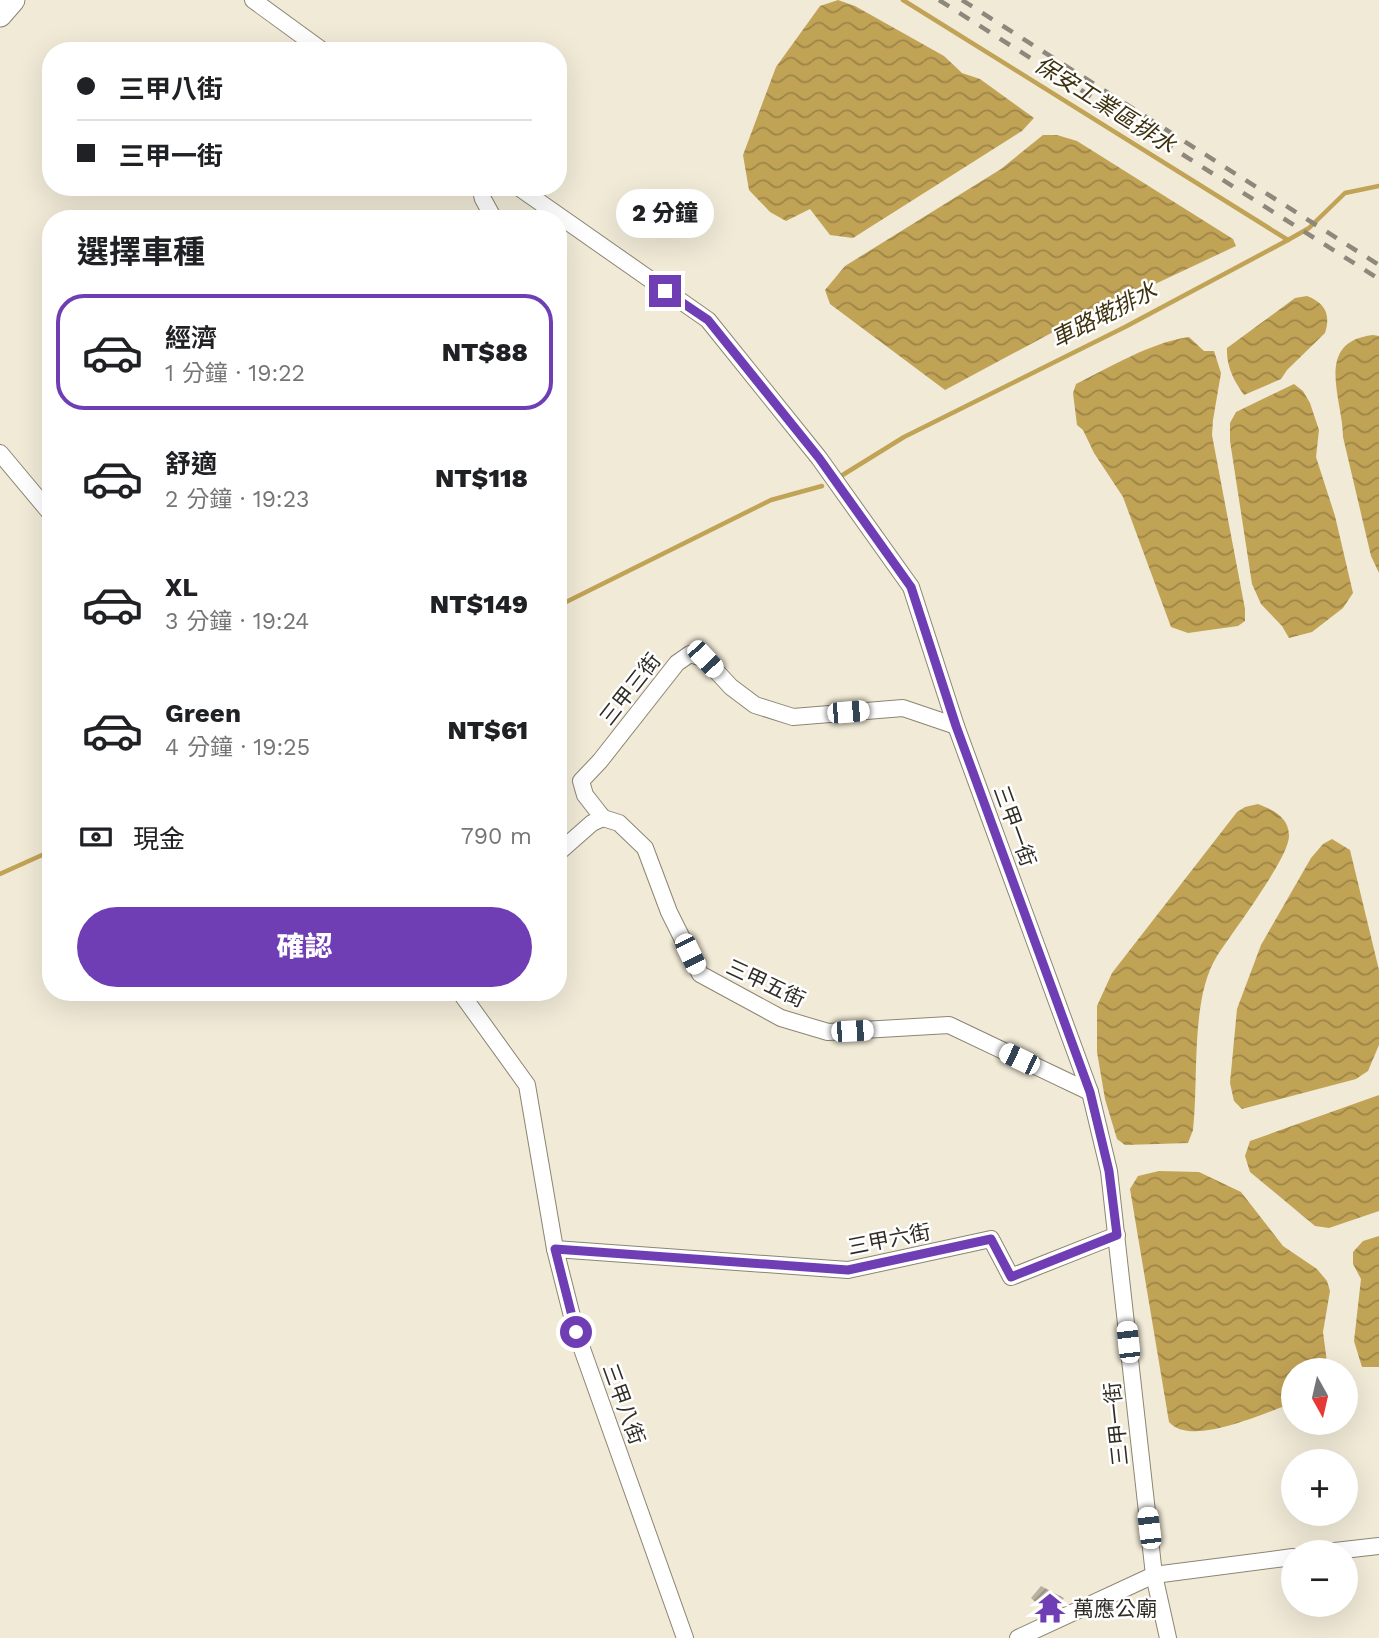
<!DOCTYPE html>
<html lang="zh-TW">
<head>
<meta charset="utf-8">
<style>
	body { margin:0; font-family:"Work Sans","Noto Sans TC",sans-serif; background:#f6f6f6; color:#202124; height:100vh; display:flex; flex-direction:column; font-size:26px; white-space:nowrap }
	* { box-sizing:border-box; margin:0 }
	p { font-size:23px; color:#757577 }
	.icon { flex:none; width:38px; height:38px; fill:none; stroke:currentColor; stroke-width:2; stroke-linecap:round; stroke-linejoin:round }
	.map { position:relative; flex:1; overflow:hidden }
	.details { position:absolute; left:42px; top:210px; width:525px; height:791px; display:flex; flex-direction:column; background:#fff; border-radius:28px; box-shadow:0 7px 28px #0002 }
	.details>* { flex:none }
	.guide { position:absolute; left:42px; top:42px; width:525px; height:154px; border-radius:28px; box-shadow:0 7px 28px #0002; display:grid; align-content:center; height:154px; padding:0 35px; background:#fff }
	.needle { width:46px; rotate:172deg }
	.tools { position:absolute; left:1281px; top:1358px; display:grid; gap:14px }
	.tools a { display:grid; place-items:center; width:77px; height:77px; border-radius:50%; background:#fff; box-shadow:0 7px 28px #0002; font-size:35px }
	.end { position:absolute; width:32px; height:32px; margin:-16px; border:9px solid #6f3eb5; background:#fff; box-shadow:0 0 0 4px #fff }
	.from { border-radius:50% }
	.bubble { position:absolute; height:49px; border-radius:24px; background:#fff; box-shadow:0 7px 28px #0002; font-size:23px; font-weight:800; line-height:49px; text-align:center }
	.car { position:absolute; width:21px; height:42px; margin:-21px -10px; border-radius:9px; box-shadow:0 0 5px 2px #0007; background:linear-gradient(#fff 24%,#345 0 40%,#fff 0 76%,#345 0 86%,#fff 0) }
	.guide b { display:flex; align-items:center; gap:24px; height:66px; font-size:26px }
	.guide b+b { border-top:2px solid #e0e0e0 }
	.guide i { width:18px; height:18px; background:#202124 }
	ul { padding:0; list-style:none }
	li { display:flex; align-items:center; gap:21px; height:116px; margin:0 14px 10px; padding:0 21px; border:4px solid transparent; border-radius:28px }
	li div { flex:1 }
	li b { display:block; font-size:26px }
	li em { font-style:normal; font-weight:800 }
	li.selected { border-color:#6f3eb5 }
	li>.icon { width:63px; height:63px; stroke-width:1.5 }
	h2 { padding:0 35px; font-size:32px; line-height:84px }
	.pay { display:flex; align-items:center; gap:18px; height:77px; padding:0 35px; font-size:26px }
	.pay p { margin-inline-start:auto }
	.cta { display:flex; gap:14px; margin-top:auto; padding:14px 35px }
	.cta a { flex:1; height:80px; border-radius:42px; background:#6f3eb5; color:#fff; font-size:28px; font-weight:800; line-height:80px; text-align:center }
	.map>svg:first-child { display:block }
</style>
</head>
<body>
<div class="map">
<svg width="1379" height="1638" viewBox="0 0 1379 1638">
	<defs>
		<pattern id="water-waves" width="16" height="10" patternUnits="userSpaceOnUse" patternTransform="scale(1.75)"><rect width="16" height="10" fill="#c1a356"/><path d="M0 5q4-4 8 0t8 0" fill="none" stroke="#9d8547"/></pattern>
		<pattern id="building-hatch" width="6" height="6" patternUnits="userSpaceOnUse" patternTransform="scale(1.75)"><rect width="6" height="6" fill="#b8b19f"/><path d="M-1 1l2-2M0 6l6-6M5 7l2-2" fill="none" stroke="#969081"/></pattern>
	</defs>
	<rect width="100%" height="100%" fill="#f1ead7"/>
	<g fill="url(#water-waves)">
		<path d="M838 0 855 6 944 56 962 73 980 79 1034 118 1022 131 853 238 830 235 810 209 786 221 770 212 749 190 743 155 776 67 820 6Z"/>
		<path d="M1043 135H1057L1077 141 1233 239 1236 246 1055 331 945 390 830 304 825 290 845 266 1001 169Z"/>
		<path d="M1307 296C1325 303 1331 314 1325 333L1287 370 1281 379 1244 395C1234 381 1226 366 1227 348L1295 298Z"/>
		<path d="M1373 335 1379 336V573L1371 556 1343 437C1343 399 1313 342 1373 335Z"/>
		<path d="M1189 337 1204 351H1214L1221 373 1213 420 1212 435 1245 609V621L1238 626 1188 633 1171 627 1123 497 1094 453 1083 430 1077 425 1073 393 1076 384C1111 367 1149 343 1189 337Z"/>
		<path d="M1294 384 1303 391 1310 403 1319 430 1316 457 1335 516 1353 593 1343 608 1312 632 1289 638 1282 626 1261 604 1252 584 1230 441V423L1236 412Z"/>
		<path d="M1258 804C1273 810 1289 817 1289 836 1289 858 1232 933 1217 956 1190 999 1199 1079 1193 1130L1188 1143 1125 1145 1117 1139 1105 1099 1097 1052V1006L1112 973 1237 812 1245 807Z"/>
		<path d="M1332 839 1350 850 1379 970V1045L1368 1071 1356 1079 1242 1109 1234 1101 1230 1083 1237 1009 1261 945 1311 858 1323 844Z"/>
		<path d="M1379 1095V1211L1329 1228 1315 1226 1250 1172 1245 1156 1250 1141Z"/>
		<path d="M1159 1171 1199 1172 1241 1192 1283 1246 1317 1269 1327 1281 1330 1291 1323 1332 1328 1370H1293V1403C1266 1412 1191 1448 1169 1422L1130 1189 1138 1176Z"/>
		<path d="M1379 1236V1367H1362L1354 1341 1361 1279 1353 1264V1252L1363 1241Z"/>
	</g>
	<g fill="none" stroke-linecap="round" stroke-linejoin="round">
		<g stroke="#c1a356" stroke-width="4.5">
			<path d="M903 0 1288 240"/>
			<path d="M841 476 904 437 1125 327 1288 240 1309 228 1345 193 1379 186"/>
			<path d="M558 606 771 500 822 486"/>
			<path d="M0 874 51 851"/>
		</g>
	</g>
	<path fill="url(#building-hatch)" d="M1041 1586 1064 1598 1058 1608 1047 1613 1031 1598Z"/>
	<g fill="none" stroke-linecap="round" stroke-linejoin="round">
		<g stroke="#8c8573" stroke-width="18">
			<g id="street">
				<path d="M253 0 323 51"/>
				<path d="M480 187 483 199 494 219"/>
				<path d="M518 187 708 320 819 458 911 587 956 726 1090 1092 1109 1171 1154 1575 1168 1638"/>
				<path d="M0 453 51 514"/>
				<path d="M603 818 585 795 581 781 600 761 677 663 690 654 705 659 731 687 755 705 793 717 903 708 956 726"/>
				<path d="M558 853 592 823 603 818 619 823 645 848 669 912 700 974 781 1018 828 1032 949 1025 1090 1092"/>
				<path d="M460 992 527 1085 555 1249 576 1332 685 1638"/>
				<path d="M555 1249 848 1270 991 1239 1011 1277 1117 1235"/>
				<path d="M1326 1552 1379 1546"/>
				<path d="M1018 1638 1154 1575 1293 1557"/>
			</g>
		</g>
		<g stroke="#8c8573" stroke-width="25">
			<path id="secondary" d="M0 15 13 0"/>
		</g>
		<use href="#street" stroke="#fff" stroke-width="16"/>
		<use href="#secondary" stroke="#fff" stroke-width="23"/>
		<g stroke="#8d887b" stroke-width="4.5" stroke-dasharray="12 12" stroke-linecap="butt">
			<path d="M939 0 1379 279"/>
			<path d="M962 0 1379 265"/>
		</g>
	</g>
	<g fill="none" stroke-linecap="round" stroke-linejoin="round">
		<path stroke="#6f3eb5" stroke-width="9" d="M576 1332 555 1249 848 1270 991 1239 1011 1277 1117 1235 1109 1171 1090 1092 956 726 911 587 819 458 708 320 665 291"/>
	</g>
	<defs>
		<g id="temple-bare" transform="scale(2.415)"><path d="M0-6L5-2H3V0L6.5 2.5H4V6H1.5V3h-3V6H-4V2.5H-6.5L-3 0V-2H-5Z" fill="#6f3eb5" stroke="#fff" stroke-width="2.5" paint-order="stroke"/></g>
	</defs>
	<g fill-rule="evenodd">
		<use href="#temple-bare" x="1050" y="1608"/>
	</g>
	<g text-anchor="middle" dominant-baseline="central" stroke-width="5" stroke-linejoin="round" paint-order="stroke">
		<g font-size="21" fill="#302d26" stroke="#fff">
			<text transform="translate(630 689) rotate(-52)">三甲三街</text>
			<text transform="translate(1015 826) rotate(70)">三甲一街</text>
			<text transform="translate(766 983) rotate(25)">三甲五街</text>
			<text transform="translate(889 1239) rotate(-11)">三甲六街</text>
			<text transform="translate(624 1404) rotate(70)">三甲八街</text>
			<text transform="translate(1116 1424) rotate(-96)">三甲一街</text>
		</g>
		<g font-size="21" fill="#302d26" stroke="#fff" text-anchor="start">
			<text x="1073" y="1608">萬應公廟</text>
		</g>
		<g font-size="23" font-style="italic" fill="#3f320f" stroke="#fff">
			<text transform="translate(1105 105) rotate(32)">保安工業區排水</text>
			<text transform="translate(1104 315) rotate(-27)">車路墘排水</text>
		</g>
	</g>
</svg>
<div class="tools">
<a><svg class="needle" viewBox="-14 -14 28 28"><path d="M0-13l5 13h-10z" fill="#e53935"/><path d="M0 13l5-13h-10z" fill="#757577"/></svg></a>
<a>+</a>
<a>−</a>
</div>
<i class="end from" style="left:576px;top:1332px"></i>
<i class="end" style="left:665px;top:291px"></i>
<div class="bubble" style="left:616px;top:189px;width:98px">2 分鐘</div>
<i class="car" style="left:705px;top:659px;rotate:137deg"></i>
<i class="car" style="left:848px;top:712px;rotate:85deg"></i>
<i class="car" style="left:690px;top:954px;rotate:154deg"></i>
<i class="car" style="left:852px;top:1031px;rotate:87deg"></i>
<i class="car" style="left:1019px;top:1059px;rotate:296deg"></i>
<i class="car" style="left:1128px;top:1342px;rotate:354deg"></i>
<i class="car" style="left:1149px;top:1528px;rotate:353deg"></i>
<div class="guide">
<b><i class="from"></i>三甲八街</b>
<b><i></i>三甲一街</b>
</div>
<section class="details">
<h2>選擇車種</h2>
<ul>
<li class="selected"><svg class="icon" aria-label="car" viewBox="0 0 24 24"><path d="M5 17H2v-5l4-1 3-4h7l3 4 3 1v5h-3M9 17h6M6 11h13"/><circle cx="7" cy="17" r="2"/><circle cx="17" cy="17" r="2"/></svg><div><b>經濟</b><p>1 分鐘 · 19:22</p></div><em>NT$88</em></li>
<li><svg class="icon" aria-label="car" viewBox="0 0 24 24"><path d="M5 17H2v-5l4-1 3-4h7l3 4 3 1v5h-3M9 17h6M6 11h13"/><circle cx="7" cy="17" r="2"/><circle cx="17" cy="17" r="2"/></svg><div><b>舒適</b><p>2 分鐘 · 19:23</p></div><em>NT$118</em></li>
<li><svg class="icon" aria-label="car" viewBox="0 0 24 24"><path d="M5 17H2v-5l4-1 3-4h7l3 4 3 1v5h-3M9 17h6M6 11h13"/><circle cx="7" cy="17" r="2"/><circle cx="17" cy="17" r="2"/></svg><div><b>XL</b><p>3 分鐘 · 19:24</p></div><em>NT$149</em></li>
<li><svg class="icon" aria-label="car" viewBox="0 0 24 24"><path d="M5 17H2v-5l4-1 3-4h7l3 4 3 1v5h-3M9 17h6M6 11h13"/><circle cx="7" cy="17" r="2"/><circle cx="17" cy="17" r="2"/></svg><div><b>Green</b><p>4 分鐘 · 19:25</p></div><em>NT$61</em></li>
</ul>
<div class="pay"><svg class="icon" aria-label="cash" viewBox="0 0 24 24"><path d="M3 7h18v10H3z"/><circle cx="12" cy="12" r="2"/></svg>現金<p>790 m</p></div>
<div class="cta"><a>確認</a></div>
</section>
</div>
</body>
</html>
